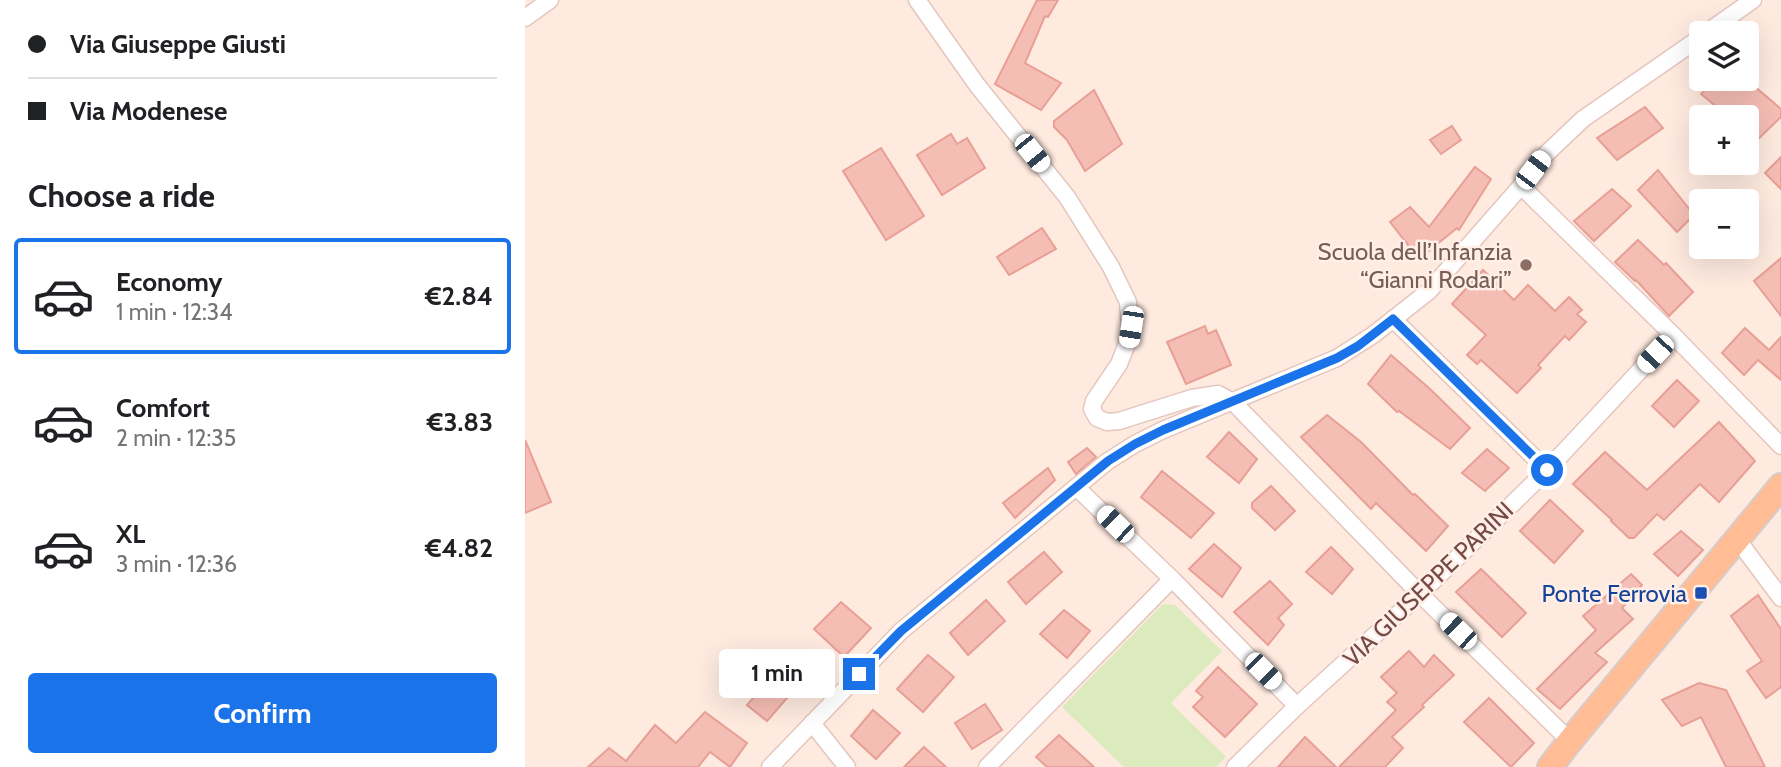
<!DOCTYPE html>
<html lang="en">
<head>
<meta charset="utf-8">
<style>
	body { margin:0; font-family:Cabin,sans-serif; background:#f6f6f6; color:#202124; height:100vh; display:flex; flex-direction:column; font-size:26px; white-space:nowrap }
	* { box-sizing:border-box; margin:0 }
	p { font-size:23px; color:#757577 }
	.icon { flex:none; width:38px; height:38px; fill:none; stroke:currentColor; stroke-width:2; stroke-linecap:round; stroke-linejoin:round }
	.map { position:relative; flex:1; overflow:hidden }
	.sheet { display:flex; flex-direction:column; background:#fff; width:525px }
	.sheet>* { flex:none }
	.top-card { display:grid; align-content:center; height:154px; padding:0 28px; background:#fff }
	.controls { position:absolute; left:1164px; top:21px; display:grid; gap:14px }
	.controls a { display:grid; place-items:center; width:70px; height:70px; border-radius:7px; background:#fff; box-shadow:0 7px 28px #0002; font-size:35px }
	.end { position:absolute; width:32px; height:32px; margin:-16px; border:9px solid #1a73e8; background:#fff; box-shadow:0 0 0 4px #fff }
	.from { border-radius:50% }
	.bubble { position:absolute; height:49px; border-radius:7px; background:#fff; box-shadow:0 7px 28px #0002; font-size:23px; font-weight:700; line-height:49px; text-align:center }
	.car { position:absolute; width:21px; height:42px; margin:-21px -10px; border-radius:9px; box-shadow:0 0 5px 2px #0007; background:linear-gradient(#fff 24%,#345 0 40%,#fff 0 76%,#345 0 86%,#fff 0) }
	.top-card b { display:flex; align-items:center; gap:24px; height:66px; font-size:26px }
	.top-card b+b { border-top:2px solid #e0e0e0 }
	.top-card i { width:18px; height:18px; background:#202124 }
	ul { padding:0; list-style:none }
	li { display:flex; align-items:center; gap:21px; height:116px; margin:0 14px 10px; padding:0 14px; border:4px solid transparent; border-radius:7px }
	li div { flex:1 }
	li b { display:block; font-size:26px }
	li em { font-style:normal; font-weight:700 }
	li.on { border-color:#1a73e8 }
	li>.icon { width:63px; height:63px; stroke-width:1.5 }
	h2 { padding:0 28px; font-size:32px; line-height:84px }
	.button { display:flex; gap:14px; margin-top:auto; padding:14px 28px }
	.button a { flex:1; height:80px; border-radius:7px; background:#1a73e8; color:#fff; font-size:28px; font-weight:700; line-height:80px; text-align:center }
	main { display:flex; flex:1; min-height:0 }
	.map>svg:first-child { display:block }
</style>
</head>
<body>
<main>
<section class="sheet">
<div class="top-card">
<b><i class="from"></i>Via Giuseppe Giusti</b>
<b><i></i>Via Modenese</b>
</div>
<h2>Choose a ride</h2>
<ul>
<li class="on"><svg class="icon" aria-label="car" viewBox="0 0 24 24"><path d="M5 17H2v-5l4-1 3-4h7l3 4 3 1v5h-3M9 17h6M6 11h13"/><circle cx="7" cy="17" r="2"/><circle cx="17" cy="17" r="2"/></svg><div><b>Economy</b><p>1 min · 12:34</p></div><em>€2.84</em></li>
<li><svg class="icon" aria-label="car" viewBox="0 0 24 24"><path d="M5 17H2v-5l4-1 3-4h7l3 4 3 1v5h-3M9 17h6M6 11h13"/><circle cx="7" cy="17" r="2"/><circle cx="17" cy="17" r="2"/></svg><div><b>Comfort</b><p>2 min · 12:35</p></div><em>€3.83</em></li>
<li><svg class="icon" aria-label="car" viewBox="0 0 24 24"><path d="M5 17H2v-5l4-1 3-4h7l3 4 3 1v5h-3M9 17h6M6 11h13"/><circle cx="7" cy="17" r="2"/><circle cx="17" cy="17" r="2"/></svg><div><b>XL</b><p>3 min · 12:36</p></div><em>€4.82</em></li>
</ul>
<div class="button"><a>Confirm</a></div>
</section>
<div class="map">
<svg width="1256" height="767" viewBox="0 0 1256 767">
	<rect width="100%" height="100%" fill="#feeadf"/>
	<path fill="#dcebbd" d="M640 604 650 605 697 651 646 703 701 757 691 767H599L537 707 637 605Z"/>
	<g fill="#f5beb5" stroke="#e89f95" stroke-width="2">
		<path d="M512 0H533L523 17 520 16 500 63 536 83 516 110 470 84Z"/>
		<path d="M1192 79H1221L1256 109V117L1222 150V117H1204L1176 94Z"/>
		<path d="M569 90 597 144 560 171 542 140 529 127V121Z"/>
		<path d="M1120 107 1138 128 1092 160 1072 138Z"/>
		<path d="M927 126 936 140 916 154 905 140Z"/>
		<path d="M426 134 432 144 442 138 460 168 417 195 392 155Z"/>
		<path d="M356 148 399 216 361 240 318 171Z"/>
		<path d="M1256 157V189L1240 173Z"/>
		<path d="M950 167 966 179 934 230 932 228 894 259 865 222 885 207 904 227Z"/>
		<path d="M1133 170 1169 215 1152 232 1113 190Z"/>
		<path d="M1087 189 1106 206 1069 241 1049 221Z"/>
		<path d="M517 228 531 249 484 275 472 257Z"/>
		<path d="M1113 240 1139 265 1141 263 1168 292 1144 316 1111 280 1110 281 1090 262Z"/>
		<path d="M1256 258V316L1229 281Z"/>
		<path d="M958 270 989 300 1003 285 1030 311 1044 297 1057 310 1052 314 1061 322 1044 340 1040 336 1013 365 1016 368 992 393 956 360 952 364 942 355 961 335 927 304Z"/>
		<path d="M680 326 683 334 691 330 706 365 661 384 642 342Z"/>
		<path d="M1220 328 1244 350 1256 337V380L1233 360 1219 375 1197 353Z"/>
		<path d="M866 355 905 389 945 428 925 449 874 411 872 412 843 384Z"/>
		<path d="M1152 380 1174 401 1149 427 1127 406Z"/>
		<path d="M802 415 836 442 888 495 890 494 923 526 901 551 851 503 846 509 776 437Z"/>
		<path d="M1194 422 1230 461 1194 502 1175 484 1139 520 1132 514 1109 538H1104L1086 521 1087 520 1048 484 1080 452 1122 490Z"/>
		<path d="M704 432 732 459 714 483 682 457Z"/>
		<path d="M0 440 26 502 0 513Z"/>
		<path d="M562 448 571 457 551 474 543 462Z"/>
		<path d="M962 449 984 468 960 491 937 473Z"/>
		<path d="M523 468 530 480 490 518 478 503Z"/>
		<path d="M637 471 689 513 666 538 616 497Z"/>
		<path d="M746 486 770 511 750 530 727 508V503Z"/>
		<path d="M1025 500 1058 531 1029 563 995 531Z"/>
		<path d="M1156 531 1178 550 1153 576 1129 554Z"/>
		<path d="M689 544 716 568 697 597 664 569Z"/>
		<path d="M806 547 828 569 807 594 781 572Z"/>
		<path d="M519 552 537 572 501 604 483 582Z"/>
		<path d="M956 569 1001 613 977 637 931 592Z"/>
		<path d="M1106 574 1117 585 1097 608 1108 619 1070 653 1082 662 1035 709 1012 689 1071 630 1058 616Z"/>
		<path d="M745 581 767 604 753 618 759 625 743 645 709 612Z"/>
		<path d="M1233 595 1256 629V687L1241 698 1222 671 1237 661 1206 616Z"/>
		<path d="M461 600 480 621 443 655 425 633Z"/>
		<path d="M316 602 346 628 319 657 289 629Z"/>
		<path d="M539 610 565 631 542 658 515 634Z"/>
		<path d="M884 651 899 667 909 655 929 675 897 705 899 707 867 737 878 748 860 767H814L871 710 862 702 872 693 856 677Z"/>
		<path d="M403 655 429 677 398 712 372 689Z"/>
		<path d="M693 667 732 704 700 737 668 707 678 697 671 691Z"/>
		<path d="M243 681 263 697 242 721 222 705Z"/>
		<path d="M1174 683 1201 690 1240 767H1201L1176 717 1157 726 1137 700Z"/>
		<path d="M964 698 1009 743 986 767 939 722Z"/>
		<path d="M460 704 477 730 447 749 430 723Z"/>
		<path d="M348 710 375 733 351 759 326 736Z"/>
		<path d="M180 712 222 743 205 767 185 752 173 767H63L84 748 101 761 130 725 151 743Z"/>
		<path d="M534 735 569 767H522L511 757Z"/>
		<path d="M780 737 811 767H753Z"/>
		<path d="M399 747 421 767H379Z"/>
	</g>
	<g fill="none" stroke-linecap="round" stroke-linejoin="round">
		<g stroke="#e4c6be" stroke-width="19">
			<g id="street">
				<path d="M392 0 452 85 542 197 586 267 603 302 605 327 603 341 594 364 569 401 567 409 572 418 582 422 594 421 667 398 693 394 708 402 895 594 1045 741"/>
				<path d="M0 18 25 0"/>
				<path d="M1181 33 1228 0"/>
				<path d="M996 186 1148 335 1256 446"/>
				<path d="M868 319 1022 470"/>
				<path d="M551 487 647 579 772 706"/>
				<path d="M1212 539 1256 598"/>
				<path d="M287 723 322 767"/>
				<path d="M245 767 376 631 583 461 610 444 638 430 812 358 848 335 904 291 996 186 1021 154 1058 119 1176 37"/>
				<path d="M462 767 647 579"/>
				<path d="M710 767 772 706 895 594 1022 470 1148 335"/>
			</g>
		</g>
		<g stroke="#d8cccb" stroke-width="28">
			<path id="primary" d="M1025 767 1045 741 1256 486"/>
		</g>
		<use href="#street" stroke="#fff" stroke-width="16"/>
		<use href="#primary" stroke="#ffbc95" stroke-width="24"/>
	</g>
	<g fill="none" stroke-linecap="round" stroke-linejoin="round">
		<path stroke="#1a73e8" stroke-width="9" d="M334 674 376 631 583 461 610 444 638 430 812 358 833 346 868 319 1022 470"/>
	</g>
	<circle fill="#8d6e63" stroke="#ffefe7" stroke-width="2.5" cx="1001" cy="265" r="7"/>
	<rect fill="#1a4fb4" stroke="#ffefe7" stroke-width="2.5" x="1169" y="586" width="14" height="14" rx="3.5"/>
	<g text-anchor="middle" dominant-baseline="central" stroke-width="5" stroke-linejoin="round" paint-order="stroke">
		<g font-size="24" fill="#785e54" stroke="#ffefe7" text-anchor="end">
			<text x="987" y="251">Scuola dell’Infanzia<tspan x="987" dy="28">“Gianni Rodari”</tspan></text>
		</g>
		<g font-size="24" fill="#754a46" stroke="#ffefe7">
			<text transform="translate(903 584) rotate(-44)">VIA GIUSEPPE PARINI</text>
		</g>
		<g font-size="24" fill="#164399" stroke="#ffefe7" text-anchor="end">
			<text x="1162" y="593">Ponte Ferrovia</text>
		</g>
	</g>
</svg>
<div class="controls">
<a><svg class="icon" aria-label="layers" viewBox="0 0 24 24"><path d="M12 4l9 5-9 5-9-5zM3 14l9 5 9-5"/></svg></a>
<a>+</a>
<a>−</a>
</div>
<i class="end from" style="left:1022px;top:470px"></i>
<i class="end" style="left:334px;top:674px"></i>
<div class="bubble" style="left:194px;top:649px;width:116px">1 min</div>
<i class="car" style="left:507px;top:153px;rotate:141deg"></i>
<i class="car" style="left:1008px;top:170px;rotate:37deg"></i>
<i class="car" style="left:606px;top:327px;rotate:189deg"></i>
<i class="car" style="left:1130px;top:354px;rotate:223deg"></i>
<i class="car" style="left:590px;top:524px;rotate:314deg"></i>
<i class="car" style="left:933px;top:631px;rotate:314deg"></i>
<i class="car" style="left:738px;top:671px;rotate:135deg"></i>
</div>
</main>
</body>
</html>
